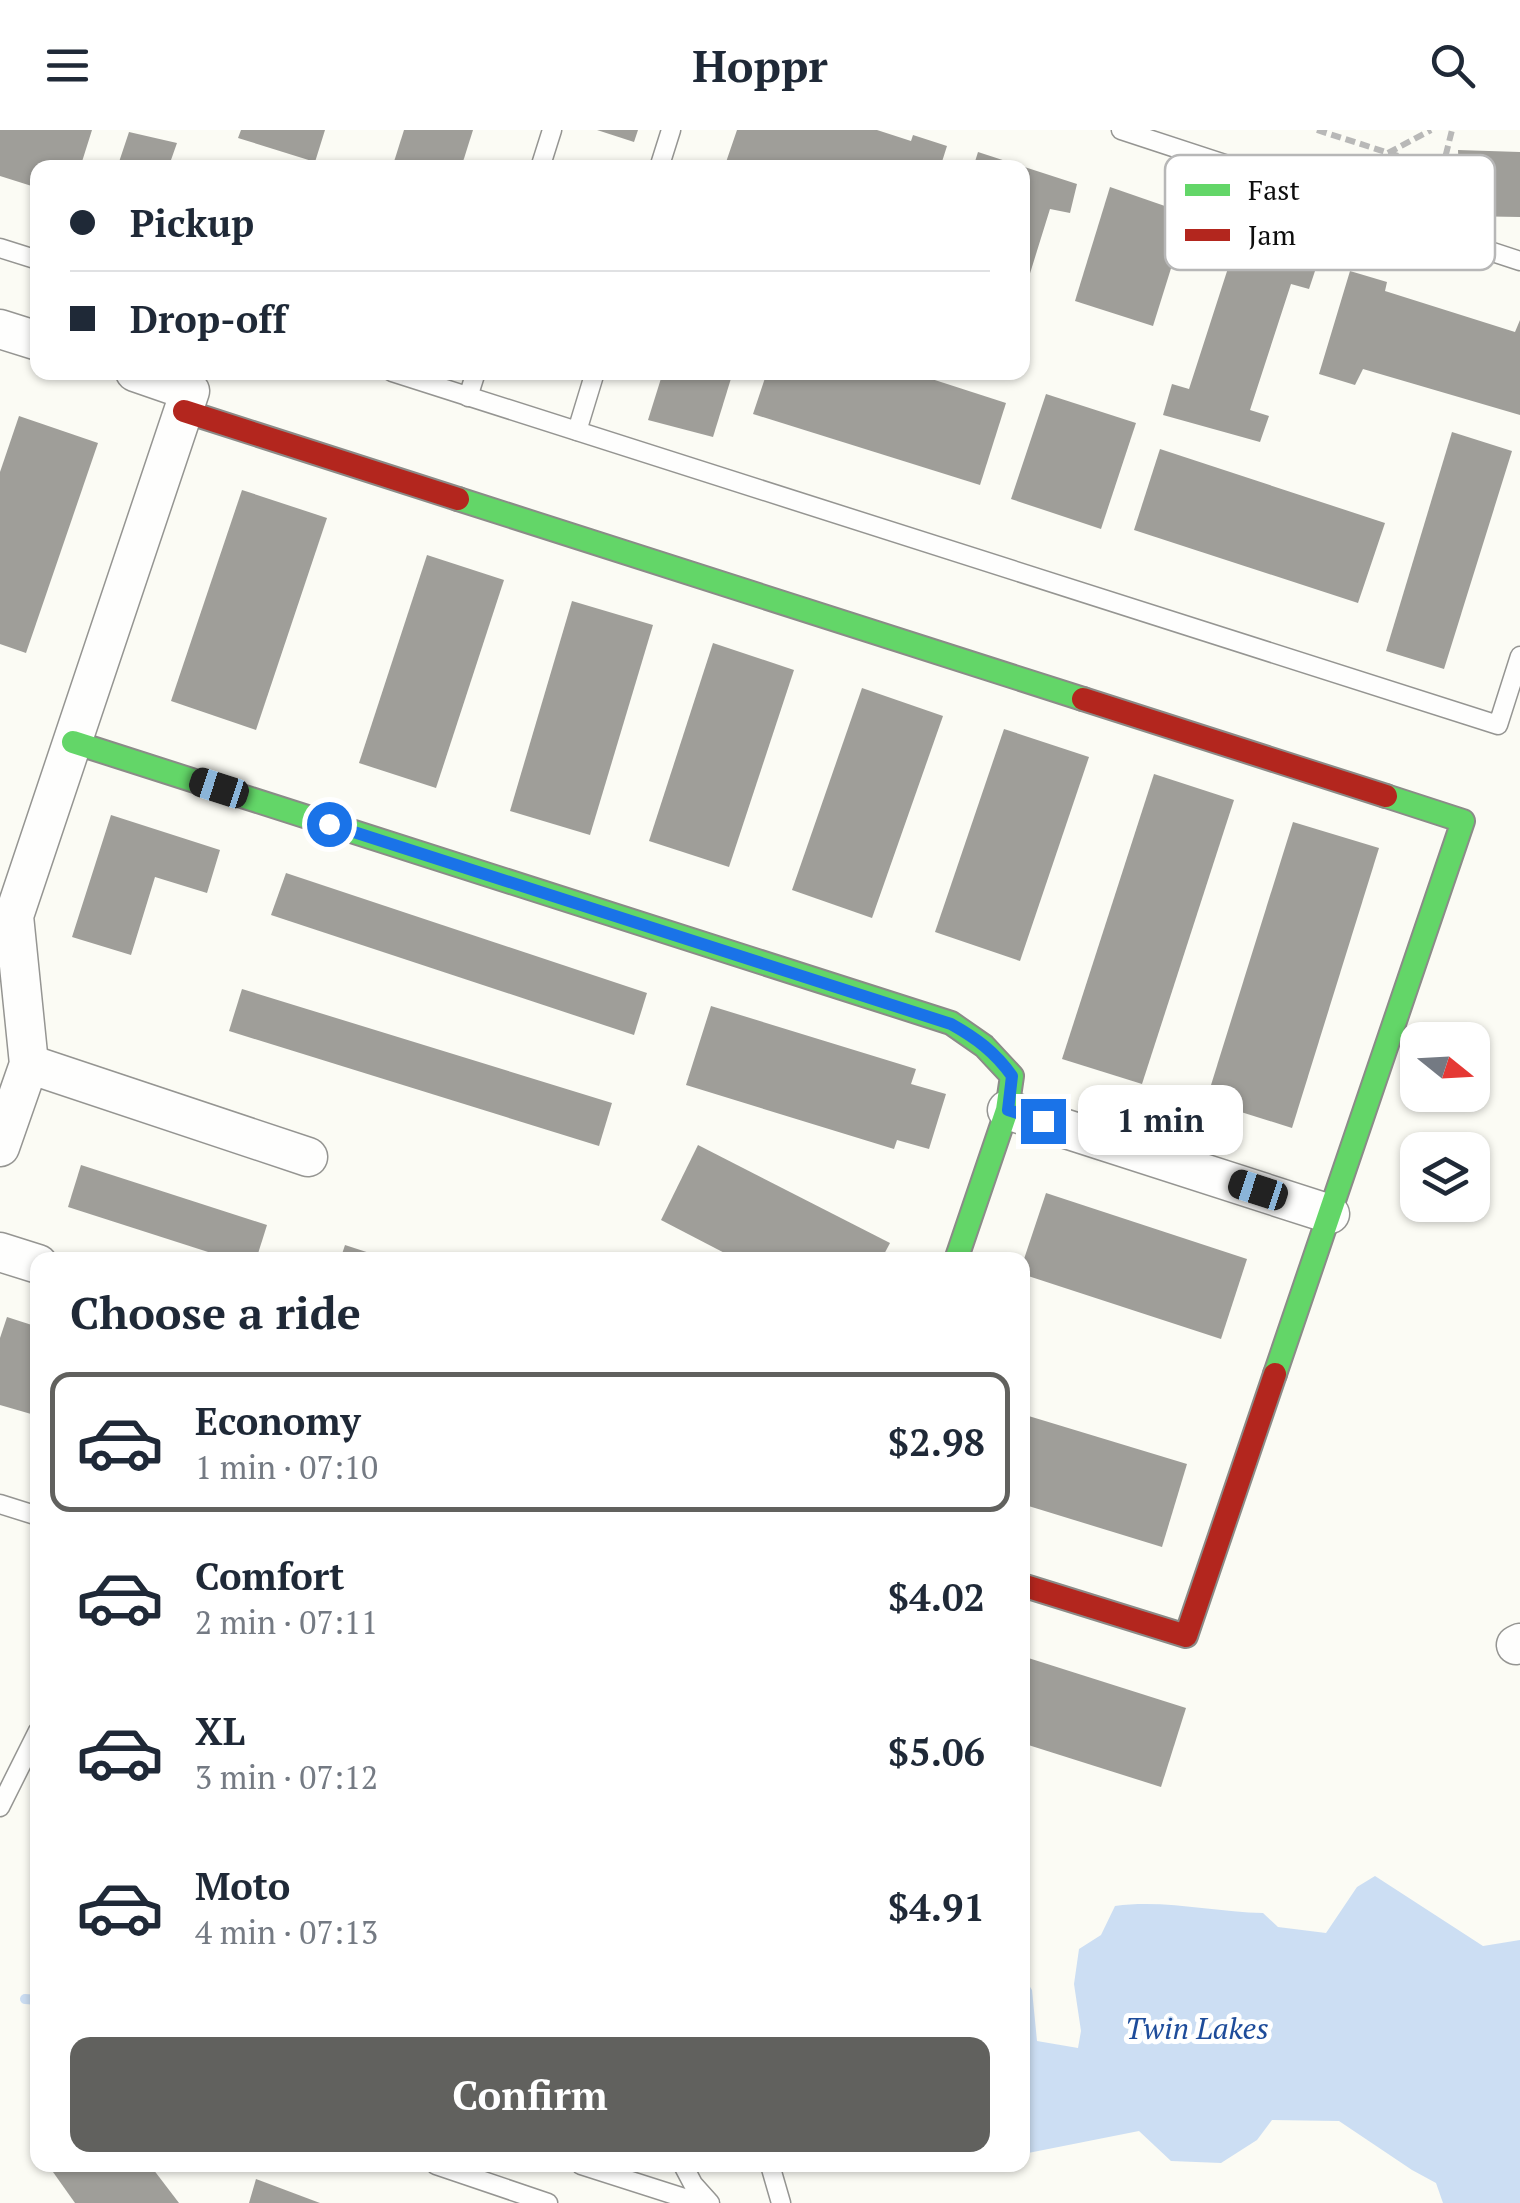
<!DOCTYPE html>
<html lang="en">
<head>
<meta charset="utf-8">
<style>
	body { margin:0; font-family:"PT Serif",serif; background:#f2f2f3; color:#1f2937; height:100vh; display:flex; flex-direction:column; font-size:38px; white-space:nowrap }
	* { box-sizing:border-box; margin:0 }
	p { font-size:32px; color:#747a83 }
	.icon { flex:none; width:55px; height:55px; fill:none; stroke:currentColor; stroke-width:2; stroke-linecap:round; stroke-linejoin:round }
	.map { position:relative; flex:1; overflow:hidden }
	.side { position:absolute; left:30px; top:1122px; width:1000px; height:920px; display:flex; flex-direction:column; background:#fff; border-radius:20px; box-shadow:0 2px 8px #0004 }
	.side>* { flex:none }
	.guide { position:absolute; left:30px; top:30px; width:1000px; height:220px; border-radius:20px; box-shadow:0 2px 8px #0004; display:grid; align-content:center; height:220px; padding:0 40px; background:#fff }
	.needle { width:65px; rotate:108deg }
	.tools { position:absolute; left:1400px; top:892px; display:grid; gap:20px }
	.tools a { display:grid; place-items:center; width:90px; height:90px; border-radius:20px; background:#fff; box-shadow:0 2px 8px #0004; font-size:50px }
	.end { position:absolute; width:45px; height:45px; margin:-22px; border:12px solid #1a73e8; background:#fff; box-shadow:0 0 0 5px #fff }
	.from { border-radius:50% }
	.bubble { position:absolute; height:70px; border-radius:20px; background:#fff; box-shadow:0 2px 8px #0004; font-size:32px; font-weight:600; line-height:70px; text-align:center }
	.car { position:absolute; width:30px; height:60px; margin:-30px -15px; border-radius:12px; box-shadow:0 0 8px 2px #0007; background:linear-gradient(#222 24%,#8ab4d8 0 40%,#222 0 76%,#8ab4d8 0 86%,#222 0) }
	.guide b { display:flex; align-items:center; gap:35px; height:95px; font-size:38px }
	.guide b+b { border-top:2px solid #e0e1e3 }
	.guide i { width:25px; height:25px; background:#1f2937 }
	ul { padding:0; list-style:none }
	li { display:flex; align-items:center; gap:30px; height:140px; margin:0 20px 15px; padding:0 20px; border:5px solid transparent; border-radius:20px }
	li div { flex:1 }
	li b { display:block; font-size:38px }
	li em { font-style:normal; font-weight:600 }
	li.selected { border-color:#61615e }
	li>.icon { width:90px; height:90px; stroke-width:1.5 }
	h2 { padding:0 40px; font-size:45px; line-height:120px }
	.action { display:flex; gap:20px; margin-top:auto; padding:20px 40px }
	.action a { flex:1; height:115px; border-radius:20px; background:#61615e; color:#fff; font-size:40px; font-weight:600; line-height:115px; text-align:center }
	header { display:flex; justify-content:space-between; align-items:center; height:130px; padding:0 40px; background:#fff; font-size:45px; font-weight:600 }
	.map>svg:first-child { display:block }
</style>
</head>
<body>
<header><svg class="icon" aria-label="menu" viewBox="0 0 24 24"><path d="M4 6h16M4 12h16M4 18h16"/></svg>Hoppr<svg class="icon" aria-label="search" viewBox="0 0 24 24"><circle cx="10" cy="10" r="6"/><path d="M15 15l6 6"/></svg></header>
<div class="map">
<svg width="1520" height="2073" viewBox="0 0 1520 2073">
	<rect width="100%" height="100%" fill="#fbfbf4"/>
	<path fill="#ccdef3" d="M1375 1746 1483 1816 1520 1810V2073H1443L1436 2053 1412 2040 1339 1991 1272 1990 1257 2010 1221 2033 1171 2031 1139 2001 1023 2024V1846L1032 1860 1037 1911 1078 1918 1081 1901 1074 1854 1079 1819 1101 1805 1115 1776C1163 1769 1214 1782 1263 1783L1278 1797 1326 1803 1357 1757Z"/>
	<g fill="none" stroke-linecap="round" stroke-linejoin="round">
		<path stroke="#ccdef3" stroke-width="10" d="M25 1869 38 1870"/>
	</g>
	<g fill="#9f9e99">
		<path d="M0 0H92L80 38H38V58L0 46Z"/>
		<path d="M241 0H325L315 32 238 8Z"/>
		<path d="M404 0H473L461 38H392Z"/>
		<path d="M597 0H638L634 12Z"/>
		<path d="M737 0H877L911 11 913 5 947 16 940 38H724Z"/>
		<path d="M129 2 177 13 171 30 191 38H117Z"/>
		<path d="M1458 20 1520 22V87L1461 86Z"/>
		<path d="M978 22 1077 54 1070 83 1050 79 1023 166 1022 38H973Z"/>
		<path d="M1110 57 1188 84 1153 196 1075 171Z"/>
		<path d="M1221 98 1319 129 1309 159 1291 154 1250 280 1269 286 1260 312 1163 285 1172 254 1189 259 1229 135 1209 128Z"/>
		<path d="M1350 141 1387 152 1385 161 1515 202 1520 190V285L1363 239 1355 255 1319 244Z"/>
		<path d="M663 242H733L713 307 648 290Z"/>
		<path d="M767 242H910L1006 273 980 355 753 284Z"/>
		<path d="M1046 264 1136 293 1101 399 1011 369Z"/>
		<path d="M19 286 98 313 26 523 0 514V342Z"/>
		<path d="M1452 302 1512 321 1444 539 1386 521Z"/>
		<path d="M1160 319 1385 393 1358 473 1134 400Z"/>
		<path d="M242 360 327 388 256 600 171 571Z"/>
		<path d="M427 425 504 450 436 658 359 633Z"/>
		<path d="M572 471 653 495 590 705 510 681Z"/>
		<path d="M713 513 794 540 729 737 649 711Z"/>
		<path d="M862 558 943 586 872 788 792 760Z"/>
		<path d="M1004 599 1089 627 1020 831 935 802Z"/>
		<path d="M1154 644 1234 670 1142 954 1062 929Z"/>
		<path d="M111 685 220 720 207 763 155 747 131 825 72 807Z"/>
		<path d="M1293 692 1379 718 1292 998 1206 971Z"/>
		<path d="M286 743 647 863 634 905 271 785Z"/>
		<path d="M242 859 612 973 599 1016 229 901Z"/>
		<path d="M711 876 916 939 911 954 946 964 929 1019 897 1010 894 1019 686 955Z"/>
		<path d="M698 1015 890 1113 881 1130H738L661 1090Z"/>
		<path d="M81 1035 267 1095 256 1130H233L68 1077Z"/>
		<path d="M1046 1063 1247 1129 1221 1209 1022 1144V1135Z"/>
		<path d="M345 1115 388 1129 387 1130H340Z"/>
		<path d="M7 1187 38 1197V1286L0 1275V1208Z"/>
		<path d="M1022 1284 1187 1334 1162 1417 1022 1374Z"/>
		<path d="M1022 1526 1186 1578 1161 1657 1022 1613Z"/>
		<path d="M63 2035H150L179 2073H75L53 2042Z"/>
		<path d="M256 2049 320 2073H249Z"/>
	</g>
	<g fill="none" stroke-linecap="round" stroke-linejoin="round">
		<g stroke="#959592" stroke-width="21">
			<g id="lane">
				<path d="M1121 0 1520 131"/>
				<path d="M540 38 552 0"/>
				<path d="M659 38 671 0"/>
				<path d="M0 118 38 130"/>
				<path d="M392 242 1498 595 1520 526"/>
				<path d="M468 267 476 242"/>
				<path d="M577 301 595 242"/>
				<path d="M0 1374 38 1386"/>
				<path d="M0 1677 38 1601"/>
				<path d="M436 2035 548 2073"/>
				<path d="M581 2035 700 2073"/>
				<path d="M683 2035 693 2054 710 2073"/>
				<path d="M770 2035 781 2073"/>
			</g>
		</g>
		<g stroke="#959592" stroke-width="41">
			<g id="street">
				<path d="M0 199 38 211"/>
				<path d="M29 934 308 1027"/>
				<path d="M1007 980 1330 1084"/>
				<path d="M0 1017 29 934 14 786 190 261 135 242"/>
				<path d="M0 1122 38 1134"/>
				<path d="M1516 1515 1520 1513"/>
			</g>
		</g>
		<g stroke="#8b8b88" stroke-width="26">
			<g id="fast">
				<path d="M458 369 1083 569"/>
				<path d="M73 612 951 893 984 916 1012 946 1007 980 956 1130"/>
				<path d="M1275 1244 1463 691 1386 666"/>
			</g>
		</g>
		<g stroke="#8b8b88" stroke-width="26">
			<g id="jam">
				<path d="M184 281 458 369"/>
				<path d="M1083 569 1386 666"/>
				<path d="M1022 1455 1186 1506 1275 1244"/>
			</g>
		</g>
		<g stroke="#b8b8b7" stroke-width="6" stroke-dasharray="10 5" stroke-linecap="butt">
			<path d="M1317 0 1442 40 1430 76"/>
			<path d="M1388 23 1431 0"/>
			<path d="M1442 40 1452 0"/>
			<path d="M1383 62 1395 25"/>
		</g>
		<use href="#lane" stroke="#fefefd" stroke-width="18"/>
		<use href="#street" stroke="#fefefd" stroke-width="38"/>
		<use href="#fast" stroke="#63d668" stroke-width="22"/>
		<use href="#jam" stroke="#b3261e" stroke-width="22"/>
	</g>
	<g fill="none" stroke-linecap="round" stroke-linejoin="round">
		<path stroke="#1a73e8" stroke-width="12" d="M329 694 951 894C976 908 995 922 1012 946L1008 980 1043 991"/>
	</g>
	<g text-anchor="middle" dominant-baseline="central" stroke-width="10" stroke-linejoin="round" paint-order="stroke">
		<g font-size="30" font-style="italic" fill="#1e4c9a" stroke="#fff">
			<text x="1197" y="1898">Twin Lakes</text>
		</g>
	</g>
	<rect x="1165" y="25" width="330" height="115" rx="15" fill="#fff" stroke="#b7b7b7" stroke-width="2.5"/>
	<rect x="1185" y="54" width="45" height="12" fill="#63d668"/>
	<rect x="1185" y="99" width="45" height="12" fill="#b3261e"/>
	<g font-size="28" fill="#0e0e0e">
		<text x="1248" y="70">Fast</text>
		<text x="1248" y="115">Jam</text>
	</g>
</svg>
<div class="tools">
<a><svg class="needle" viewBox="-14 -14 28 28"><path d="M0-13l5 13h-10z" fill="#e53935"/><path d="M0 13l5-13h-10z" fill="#747a83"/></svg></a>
<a><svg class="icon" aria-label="layers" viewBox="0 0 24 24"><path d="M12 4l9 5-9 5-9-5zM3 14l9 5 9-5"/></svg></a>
</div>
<i class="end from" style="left:329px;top:694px"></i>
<i class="end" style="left:1043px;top:991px"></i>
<div class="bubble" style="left:1078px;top:955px;width:165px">1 min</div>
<i class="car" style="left:219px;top:658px;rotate:288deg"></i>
<i class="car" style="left:1258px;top:1060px;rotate:288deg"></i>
<div class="guide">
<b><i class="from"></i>Pickup</b>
<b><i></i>Drop-off</b>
</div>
<section class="side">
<h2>Choose a ride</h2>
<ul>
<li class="selected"><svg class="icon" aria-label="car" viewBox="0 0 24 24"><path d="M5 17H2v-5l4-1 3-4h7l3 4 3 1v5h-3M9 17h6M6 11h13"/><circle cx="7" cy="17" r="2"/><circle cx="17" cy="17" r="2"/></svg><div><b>Economy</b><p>1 min · 07:10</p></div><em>$2.98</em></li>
<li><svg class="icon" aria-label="car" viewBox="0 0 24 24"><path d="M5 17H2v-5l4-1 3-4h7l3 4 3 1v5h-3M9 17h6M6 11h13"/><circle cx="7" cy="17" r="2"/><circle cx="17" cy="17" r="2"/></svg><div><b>Comfort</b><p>2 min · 07:11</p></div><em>$4.02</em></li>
<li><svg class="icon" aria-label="car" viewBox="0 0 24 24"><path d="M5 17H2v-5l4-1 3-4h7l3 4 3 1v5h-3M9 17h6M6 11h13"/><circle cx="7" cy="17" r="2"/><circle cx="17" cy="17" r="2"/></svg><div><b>XL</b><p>3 min · 07:12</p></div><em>$5.06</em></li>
<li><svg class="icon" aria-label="car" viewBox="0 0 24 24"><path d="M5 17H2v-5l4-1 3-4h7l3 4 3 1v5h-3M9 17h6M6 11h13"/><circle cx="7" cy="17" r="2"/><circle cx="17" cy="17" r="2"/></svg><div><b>Moto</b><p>4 min · 07:13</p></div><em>$4.91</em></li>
</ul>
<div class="action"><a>Confirm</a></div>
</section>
</div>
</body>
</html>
